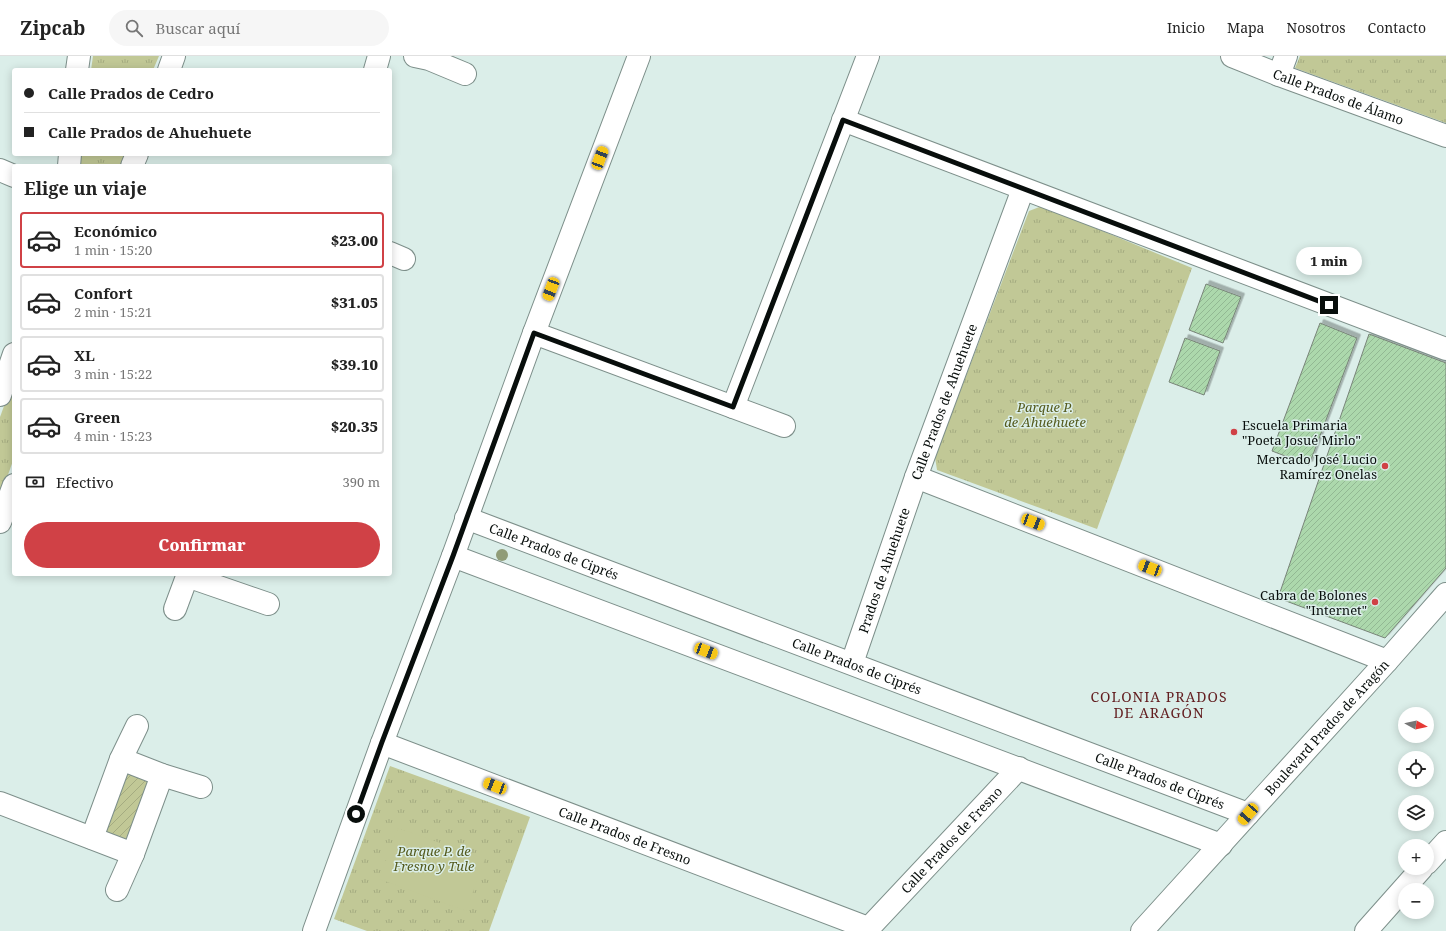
<!DOCTYPE html>
<html lang="es">
<head>
<meta charset="utf-8">
<style>
	body { margin:0; font-family:"Noto Serif",serif; background:#f6f6f6; color:#222; height:100vh; display:flex; flex-direction:column; font-size:15px; white-space:nowrap }
	* { box-sizing:border-box; margin:0 }
	p { font-size:13px; color:#767676 }
	.icon { flex:none; width:22px; height:22px; fill:none; stroke:currentColor; stroke-width:2; stroke-linecap:round; stroke-linejoin:round }
	.map { position:relative; flex:1; overflow:hidden }
	.side { position:absolute; left:12px; top:108px; width:380px; height:412px; display:flex; flex-direction:column; background:#fff; border-radius:4px; box-shadow:0 2px 10px #0003 }
	.side>* { flex:none }
	.guide { position:absolute; left:12px; top:12px; width:380px; height:88px; border-radius:4px; box-shadow:0 2px 10px #0003; display:grid; align-content:center; height:88px; padding:0 12px; background:#fff }
	.needle { width:26px; rotate:98deg }
	.buttons { position:absolute; left:1398px; top:651px; display:grid; gap:8px }
	.buttons a { display:grid; place-items:center; width:36px; height:36px; border-radius:50%; background:#fff; box-shadow:0 2px 10px #0003; font-size:20px }
	.end { position:absolute; width:18px; height:18px; margin:-9px; border:5px solid #080e0c; background:#fff; box-shadow:0 0 0 2px #fff }
	.from { border-radius:50% }
	.bubble { position:absolute; height:28px; border-radius:14px; background:#fff; box-shadow:0 2px 10px #0003; font-size:13px; font-weight:800; line-height:28px; text-align:center }
	.car { position:absolute; width:12px; height:24px; margin:-12px -6px; border-radius:5px; box-shadow:0 0 3px 1px #0007; background:linear-gradient(#f5c518 24%,#345 0 40%,#f5c518 0 76%,#345 0 86%,#f5c518 0) }
	.guide b { display:flex; align-items:center; gap:14px; height:38px; font-size:15px }
	.guide b+b { border-top:1px solid #e0e0e0 }
	.guide i { width:10px; height:10px; background:#222 }
	ul { padding:0; list-style:none }
	li { display:flex; align-items:center; gap:12px; height:56px; margin:0 8px 6px; padding:0 4px; border:2px solid #e0e0e0; border-radius:4px }
	li div { flex:1 }
	li b { display:block; font-size:15px }
	li em { font-style:normal; font-weight:800 }
	li.selected { border-color:#d04146 }
	li>.icon { width:36px; height:36px; stroke-width:1.5 }
	h2 { padding:0 12px; font-size:18px; line-height:48px }
	.pay { display:flex; align-items:center; gap:10px; height:44px; padding:0 12px; font-size:15px }
	.pay p { margin-inline-start:auto }
	.primary-button { display:flex; gap:8px; margin-top:auto; padding:8px 12px }
	.primary-button a { flex:1; height:46px; border-radius:24px; background:#d04146; color:#fff; font-size:16px; font-weight:800; line-height:46px; text-align:center }
	header { display:flex; align-items:center; gap:24px; box-sizing:border-box; height:56px; padding:0 20px; background:#fff; border-bottom:1px solid #e0e0e0 }
	header strong { font-size:19px }
	nav { display:flex; gap:22px; margin-inline-start:auto; font-size:14px }
	.search { width:280px; height:36px; background:#f6f6f6; display:flex; align-items:center; gap:10px; box-sizing:border-box; padding:0 14px; border-radius:22px; color:#767676; font-size:15px }
	.map>svg:first-child { display:block }
</style>
</head>
<body>
<header>
<strong>Zipcab</strong>
<div class="search"><svg class="icon" aria-label="search" viewBox="0 0 24 24"><circle cx="10" cy="10" r="6"/><path d="M15 15l6 6"/></svg>Buscar aquí</div>
<nav><a>Inicio</a><a>Mapa</a><a>Nosotros</a><a>Contacto</a></nav>
</header>
<div class="map">
<svg width="1446" height="875" viewBox="0 0 1446 875">
	<defs>
		<pattern id="park-tufts" width="24" height="20" patternUnits="userSpaceOnUse"><rect width="24" height="20" fill="#c1c896"/><path d="M3 7l-1-3M5 7V3M7 7l1-3M15 17l-1-3M17 17v-4M19 17l1-3" fill="none" stroke="#a4ab80"/></pattern>
		<pattern id="garden-furrows" width="10" height="10" patternUnits="userSpaceOnUse"><rect width="10" height="10" fill="#c1c896"/><path d="M-1 1l2-2M0 10L10 0M9 11l2-2" fill="none" stroke="#a4ab80"/></pattern>
		<pattern id="building-hatch" width="6" height="6" patternUnits="userSpaceOnUse"><rect width="6" height="6" fill="#acd8ac"/><path d="M-1 1l2-2M0 6l6-6M5 7l2-2" fill="none" stroke="#92b893"/></pattern>
		<filter id="shadow"><feDropShadow dx="3.5" dy="-3.5" stdDeviation="0" flood-color="#0004"/></filter>
	</defs>
	<rect width="100%" height="100%" fill="#dbeee9"/>
	<g fill="url(#park-tufts)">
		<path d="M93 0H159L153 14H91Z"/>
		<path d="M1300 0H1446V67L1295 12Z"/>
		<path d="M81 98H104L131 100 126 110H81Z"/>
		<path d="M1042 150 1192 212 1097 473 937 414 935 401 1029 155Z"/>
		<path d="M14 323V402L0 441V361Z"/>
		<path d="M390 710 530 761 489 875H367L334 863Z"/>
	</g>
	<path fill="url(#garden-furrows)" d="M126 711 151 721 129 785 105 777Z"/>
	<g fill="#c1c896">
		<path d="M1367 0H1395L1391 10Z"/>
		<path d="M398 772 485 803 466 855 379 823Z"/>
	</g>
	<g fill="url(#building-hatch)" stroke="#788478" filter="url(#shadow)">
		<path d="M1206 228 1241 241 1223 287 1189 274Z"/>
		<path d="M1320 267 1357 282 1309 409 1272 395Z"/>
		<path d="M1369 278 1446 307V512L1385 582 1278 542Z"/>
		<path d="M1185 282 1220 295 1204 339 1169 326Z"/>
	</g>
	<g fill="none" stroke-linecap="round" stroke-linejoin="round">
		<g stroke="#7d8f8a" stroke-width="24">
			<g id="street">
				<path d="M415 0 429 3 465 18"/>
				<path id="s1" d="M1232 0 1279 19 1446 80"/>
				<path d="M375 14 379 0"/>
				<path d="M1279 19 1286 0"/>
				<path d="M843 64 1446 293"/>
				<path d="M0 114 14 120"/>
				<path d="M390 197 404 203"/>
				<path d="M534 277 784 370"/>
				<path d="M733 351 868 0"/>
				<path d="M916 421 1387 605"/>
				<path id="s2" d="M466 462 1248 758"/>
				<path d="M453 500 1221 789"/>
				<path d="M187 520 268 548"/>
				<path d="M175 553 188 518"/>
				<path id="s3" d="M852 607 916 421 1023 133"/>
				<path id="s4" d="M382 687 868 872"/>
				<path d="M121 703 162 719 201 731"/>
				<path d="M0 747 133 798"/>
				<path d="M92 782 121 703 137 670"/>
				<path d="M1427 807 1446 786"/>
				<path d="M117 834 133 798 162 719"/>
				<path d="M314 875 382 687 453 500 534 277 639 0"/>
				<path id="s5" d="M866 875 1019 712"/>
				<path d="M1366 875 1422 812"/>
			</g>
		</g>
		<g stroke="#7d8f8a" stroke-width="24">
			<g id="secondary">
				<path d="M77 14 79 0"/>
				<path d="M169 14 174 0"/>
				<path d="M69 110 70 98"/>
				<path d="M132 110 137 98"/>
				<path d="M0 339 14 298"/>
				<path d="M0 466 14 429"/>
				<path id="s6" d="M1142 875 1387 605 1446 538"/>
			</g>
		</g>
		<use href="#street" stroke="#fff" stroke-width="22"/>
		<use href="#secondary" stroke="#fff" stroke-width="22"/>
	</g>
	<circle fill="#909c78" cx="502" cy="499" r="6"/>
	<g fill="none" stroke-linecap="round" stroke-linejoin="round">
		<path stroke="#080e0c" stroke-width="5" d="M356 758 382 686 453 500 534 277 733 351 843 64 1329 249"/>
	</g>
	<g fill="#d04146" stroke="#dbeee9" stroke-width="1.5">
		<circle cx="1234" cy="376" r="4"/>
		<circle cx="1385" cy="410" r="4"/>
		<circle cx="1375" cy="546" r="4"/>
	</g>
	<g text-anchor="middle" dominant-baseline="central" stroke-width="3" stroke-linejoin="round" paint-order="stroke">
		<g font-size="13" fill="#080e0c" stroke="#dbeee9">
			<text stroke="none"><textPath href="#s1" startOffset="114">Calle Prados de Álamo</textPath></text>
			<text stroke="none"><textPath href="#s3" startOffset="277">Calle Prados de Ahuehuete</textPath></text>
			<text stroke="none"><textPath href="#s2" startOffset="94">Calle Prados de Ciprés</textPath></text>
			<text stroke="none"><textPath href="#s3" startOffset="98">Prados de Ahuehuete</textPath></text>
			<text stroke="none"><textPath href="#s2" startOffset="418">Calle Prados de Ciprés</textPath></text>
			<text stroke="none"><textPath href="#s6" startOffset="275">Boulevard Prados de Aragón</textPath></text>
			<text stroke="none"><textPath href="#s2" startOffset="742">Calle Prados de Ciprés</textPath></text>
			<text stroke="none"><textPath href="#s4" startOffset="260">Calle Prados de Fresno</textPath></text>
			<text stroke="none"><textPath href="#s5" startOffset="125">Calle Prados de Fresno</textPath></text>
		</g>
		<g font-size="13" font-style="italic" fill="#53591b" stroke="#dbeee9">
			<text x="1045" y="351">Parque P.<tspan x="1045" dy="15">de Ahuehuete</tspan></text>
			<text x="434" y="795">Parque P. de<tspan x="434" dy="15">Fresno y Tule</tspan></text>
		</g>
		<g font-size="13" fill="#080e0c" stroke="#dbeee9" text-anchor="end">
			<text x="1242" y="369" text-anchor="start">Escuela Primaria<tspan x="1242" dy="15">"Poeta Josué Mirlo"</tspan></text>
			<text x="1377" y="403">Mercado José Lucio<tspan x="1377" dy="15">Ramírez Onelas</tspan></text>
			<text x="1367" y="539">Cabra de Bolones<tspan x="1367" dy="15">"Internet"</tspan></text>
		</g>
		<g font-size="14" letter-spacing="1" fill="#621d1f" stroke="#dbeee9">
			<text x="1159" y="640">COLONIA PRADOS<tspan x="1159" dy="16">DE ARAGÓN</tspan></text>
		</g>
	</g>
</svg>
<div class="buttons">
<a><svg class="needle" viewBox="-14 -14 28 28"><path d="M0-13l5 13h-10z" fill="#e53935"/><path d="M0 13l5-13h-10z" fill="#767676"/></svg></a>
<a><svg class="icon" aria-label="locate" viewBox="0 0 24 24"><circle cx="12" cy="12" r="6"/><path d="M12 2v4M12 18v4M2 12h4M18 12h4"/></svg></a>
<a><svg class="icon" aria-label="layers" viewBox="0 0 24 24"><path d="M12 4l9 5-9 5-9-5zM3 14l9 5 9-5"/></svg></a>
<a>+</a>
<a>−</a>
</div>
<i class="end from" style="left:356px;top:758px"></i>
<i class="end" style="left:1329px;top:249px"></i>
<div class="bubble" style="left:1296px;top:191px;width:66px">1 min</div>
<i class="car" style="left:600px;top:102px;rotate:21deg"></i>
<i class="car" style="left:551px;top:233px;rotate:201deg"></i>
<i class="car" style="left:1033px;top:466px;rotate:111deg"></i>
<i class="car" style="left:1150px;top:512px;rotate:291deg"></i>
<i class="car" style="left:706px;top:595px;rotate:111deg"></i>
<i class="car" style="left:495px;top:730px;rotate:291deg"></i>
<i class="car" style="left:1248px;top:758px;rotate:221deg"></i>
<div class="guide">
<b><i class="from"></i>Calle Prados de Cedro</b>
<b><i></i>Calle Prados de Ahuehuete</b>
</div>
<section class="side">
<h2>Elige un viaje</h2>
<ul>
<li class="selected"><svg class="icon" aria-label="car" viewBox="0 0 24 24"><path d="M5 17H2v-5l4-1 3-4h7l3 4 3 1v5h-3M9 17h6M6 11h13"/><circle cx="7" cy="17" r="2"/><circle cx="17" cy="17" r="2"/></svg><div><b>Económico</b><p>1 min · 15:20</p></div><em>$23.00</em></li>
<li><svg class="icon" aria-label="car" viewBox="0 0 24 24"><path d="M5 17H2v-5l4-1 3-4h7l3 4 3 1v5h-3M9 17h6M6 11h13"/><circle cx="7" cy="17" r="2"/><circle cx="17" cy="17" r="2"/></svg><div><b>Confort</b><p>2 min · 15:21</p></div><em>$31.05</em></li>
<li><svg class="icon" aria-label="car" viewBox="0 0 24 24"><path d="M5 17H2v-5l4-1 3-4h7l3 4 3 1v5h-3M9 17h6M6 11h13"/><circle cx="7" cy="17" r="2"/><circle cx="17" cy="17" r="2"/></svg><div><b>XL</b><p>3 min · 15:22</p></div><em>$39.10</em></li>
<li><svg class="icon" aria-label="car" viewBox="0 0 24 24"><path d="M5 17H2v-5l4-1 3-4h7l3 4 3 1v5h-3M9 17h6M6 11h13"/><circle cx="7" cy="17" r="2"/><circle cx="17" cy="17" r="2"/></svg><div><b>Green</b><p>4 min · 15:23</p></div><em>$20.35</em></li>
</ul>
<div class="pay"><svg class="icon" aria-label="cash" viewBox="0 0 24 24"><path d="M3 7h18v10H3z"/><circle cx="12" cy="12" r="2"/></svg>Efectivo<p>390 m</p></div>
<div class="primary-button"><a>Confirmar</a></div>
</section>
</div>
</body>
</html>
